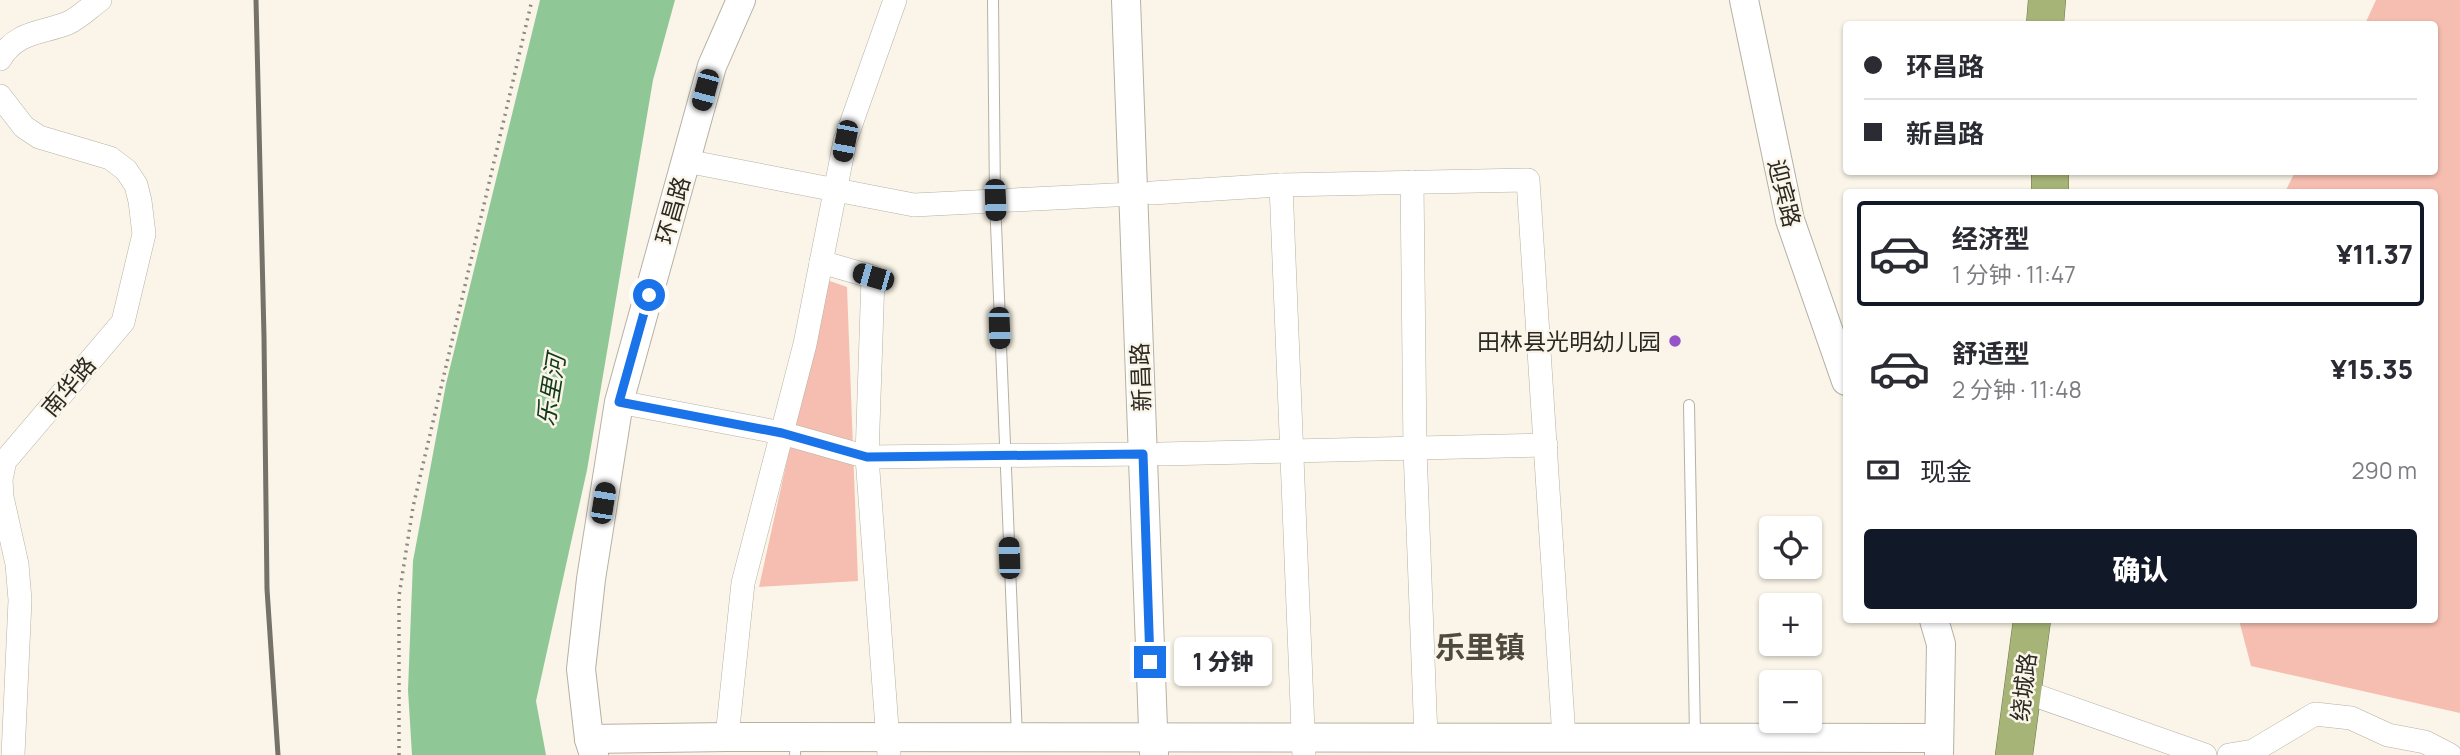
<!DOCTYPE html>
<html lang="zh">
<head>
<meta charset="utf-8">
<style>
	body { margin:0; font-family:Manrope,"Noto Sans SC",sans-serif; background:#f7f7f7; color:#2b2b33; height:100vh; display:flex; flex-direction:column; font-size:26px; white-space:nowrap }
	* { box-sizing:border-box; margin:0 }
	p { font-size:23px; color:#7c7c81 }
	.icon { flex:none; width:38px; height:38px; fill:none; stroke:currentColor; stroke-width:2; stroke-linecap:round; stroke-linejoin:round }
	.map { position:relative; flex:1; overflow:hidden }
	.side { position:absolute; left:1843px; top:189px; width:595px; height:434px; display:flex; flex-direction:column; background:#fff; border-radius:7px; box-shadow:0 2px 5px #0004 }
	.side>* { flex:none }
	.banner { position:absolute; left:1843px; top:21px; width:595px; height:154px; border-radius:7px; box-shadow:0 2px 5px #0004; display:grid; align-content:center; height:154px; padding:0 21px; background:#fff }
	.controls { position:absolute; left:1759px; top:516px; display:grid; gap:14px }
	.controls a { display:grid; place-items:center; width:63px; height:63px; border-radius:7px; background:#fff; box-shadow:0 2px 5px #0004; font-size:35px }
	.end { position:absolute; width:32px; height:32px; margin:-16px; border:9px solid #1a73e8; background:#fff; box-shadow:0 0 0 4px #fff }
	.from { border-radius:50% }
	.bubble { position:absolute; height:49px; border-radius:7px; background:#fff; box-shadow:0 2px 5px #0004; font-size:23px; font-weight:800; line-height:49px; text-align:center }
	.car { position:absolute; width:21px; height:42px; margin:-21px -10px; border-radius:9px; box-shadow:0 0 5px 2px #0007; background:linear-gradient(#222 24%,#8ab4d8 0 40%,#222 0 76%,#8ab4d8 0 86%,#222 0) }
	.banner b { display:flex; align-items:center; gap:24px; height:66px; font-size:26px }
	.banner b+b { border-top:2px solid #e1e1e2 }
	.banner i { width:18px; height:18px; background:#2b2b33 }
	ul { padding:12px 0 0; list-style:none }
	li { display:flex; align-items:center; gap:21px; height:105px; margin:0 14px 10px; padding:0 7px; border:4px solid transparent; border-radius:7px }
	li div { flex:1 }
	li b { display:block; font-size:26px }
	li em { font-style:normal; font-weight:800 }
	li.selected { border-color:#111827 }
	li>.icon { width:63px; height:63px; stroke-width:1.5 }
	.pay { display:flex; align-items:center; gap:18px; height:77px; padding:0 21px; font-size:26px }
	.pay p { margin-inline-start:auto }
	.primary-button { display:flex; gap:14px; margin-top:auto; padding:14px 21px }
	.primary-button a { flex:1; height:80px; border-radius:7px; background:#111827; color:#fff; font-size:28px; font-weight:800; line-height:80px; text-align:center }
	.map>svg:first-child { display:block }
</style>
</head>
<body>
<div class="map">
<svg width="2460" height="755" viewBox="0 0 2460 755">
	<rect width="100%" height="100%" fill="#faf5e8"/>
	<g fill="#f6beb0">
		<path d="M2376 0H2460V713L2251 666 2239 620H2434V192H2285L2295 172H2434V24H2365Z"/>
		<path d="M827 280 847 287 858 581 759 587Z"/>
	</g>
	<path fill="#90c797" d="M540 0H675L653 80 587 470 536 701 546 755H412L408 690 413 561 446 384Z"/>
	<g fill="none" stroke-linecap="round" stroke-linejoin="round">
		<g stroke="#b5b1a4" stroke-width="12">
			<g id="service">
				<path d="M993 0 995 200 1017 737"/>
				<path d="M1689 405 1695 735"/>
				<path d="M795 755 796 737"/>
			</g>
		</g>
		<g stroke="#b5b1a4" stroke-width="24">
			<g id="minor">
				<path d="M0 59C17 31 40 34 68 23 79 18 90 7 100 0"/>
				<path d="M0 96 24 127 39 137 110 158 126 170 136 185 140 201 144 234 123 322 5 461 1 479 2 497 17 564 20 600 13 755"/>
				<path d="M686 161 914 205 1133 194"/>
				<path d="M1412 182 1415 449 1426 738"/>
				<path d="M1281 185 1304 755"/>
				<path d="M1152 193 1281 185 1528 180 1564 738"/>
				<path d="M821 262 873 277 867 457 889 755"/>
				<path d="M619 402 782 433 867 457 1143 454"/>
				<path d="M1161 454 1546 445"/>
				<path d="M2023 691 2205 755"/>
				<path d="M727 737 743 583 805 344 845 141 895 0"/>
				<path d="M2229 755 2253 751 2315 714 2351 718 2388 735 2425 742 2450 755"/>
			</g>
		</g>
		<g stroke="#b5b1a4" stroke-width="30">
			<g id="tertiary">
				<path d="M1126 0 1154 755"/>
				<path d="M1744 0 1790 220 1846 381"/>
				<path d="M1934 620 1941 644 1939 755"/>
				<path d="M589 739 727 737 1939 738"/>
				<path d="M594 755 589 739 581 669 591 579 619 402 712 66 741 0"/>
			</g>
		</g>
		<g stroke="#6d7744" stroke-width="38">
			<g id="trunk">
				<path d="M2045 24 2047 0"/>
				<path d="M2050 172V192"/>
				<path d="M2014 755 2032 620"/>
			</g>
		</g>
		<path stroke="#8b887f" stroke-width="3.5" stroke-dasharray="2 5" stroke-linecap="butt" d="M399 755V596L413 507 532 0"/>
		<use href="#service" stroke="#fff" stroke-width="10"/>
		<use href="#minor" stroke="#fff" stroke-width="23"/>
		<use href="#tertiary" stroke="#fff" stroke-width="28"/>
		<use href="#trunk" stroke="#a7b477" stroke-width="37"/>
		<path stroke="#75726a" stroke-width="5" d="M256 0 264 337 267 589 278 755"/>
	</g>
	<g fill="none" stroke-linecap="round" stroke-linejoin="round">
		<path stroke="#1a73e8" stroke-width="9" d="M649 295 619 402 782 433 867 457 1143 454 1150 662"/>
	</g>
	<circle fill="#9754c9" stroke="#faf5e8" stroke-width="2.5" cx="1675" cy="341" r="7"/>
	<g text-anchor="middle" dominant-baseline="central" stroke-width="5" stroke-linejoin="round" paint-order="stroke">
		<g font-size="23" fill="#2b2924" stroke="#faf5e8">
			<text transform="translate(1785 193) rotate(76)">迎宾路</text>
			<text transform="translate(672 210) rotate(-74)">环昌路</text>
			<text transform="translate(1140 377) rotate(-92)">新昌路</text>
			<text transform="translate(68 386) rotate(-50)">南华路</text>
			<text transform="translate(2023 687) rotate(-83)">绕城路</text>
		</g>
		<g font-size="23" fill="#2b2924" stroke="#faf5e8" text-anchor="end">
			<text x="1661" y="341">田林县光明幼儿园</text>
		</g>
		<g font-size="24" font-style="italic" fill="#123b1a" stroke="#faf5e8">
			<text transform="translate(550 390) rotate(-81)">乐里河</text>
		</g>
		<g font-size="30" font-weight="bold" fill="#4e4a3f" stroke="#faf5e8">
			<text x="1480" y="646">乐里镇</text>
		</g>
	</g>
</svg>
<div class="controls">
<a><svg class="icon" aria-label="locate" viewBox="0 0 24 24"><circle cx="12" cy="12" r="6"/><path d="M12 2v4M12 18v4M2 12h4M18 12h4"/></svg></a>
<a>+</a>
<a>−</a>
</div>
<i class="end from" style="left:649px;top:295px"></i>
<i class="end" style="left:1150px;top:662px"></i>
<div class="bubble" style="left:1174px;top:637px;width:98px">1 分钟</div>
<i class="car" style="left:705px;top:90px;rotate:195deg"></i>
<i class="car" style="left:845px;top:141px;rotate:191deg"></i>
<i class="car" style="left:995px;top:200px;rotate:178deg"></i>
<i class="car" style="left:873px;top:277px;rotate:286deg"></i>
<i class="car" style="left:999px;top:328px;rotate:178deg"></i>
<i class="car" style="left:603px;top:503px;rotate:9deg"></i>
<i class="car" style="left:1009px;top:558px;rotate:358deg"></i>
<div class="banner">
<b><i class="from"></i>环昌路</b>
<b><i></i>新昌路</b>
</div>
<section class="side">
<ul>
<li class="selected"><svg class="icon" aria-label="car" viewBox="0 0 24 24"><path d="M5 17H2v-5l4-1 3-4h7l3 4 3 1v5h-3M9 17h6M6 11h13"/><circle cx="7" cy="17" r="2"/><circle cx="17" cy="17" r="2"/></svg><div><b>经济型</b><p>1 分钟 · 11:47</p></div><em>¥11.37</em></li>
<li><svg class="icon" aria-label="car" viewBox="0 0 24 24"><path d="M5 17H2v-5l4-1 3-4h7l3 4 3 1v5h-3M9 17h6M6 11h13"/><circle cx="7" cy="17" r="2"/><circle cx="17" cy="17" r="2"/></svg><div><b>舒适型</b><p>2 分钟 · 11:48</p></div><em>¥15.35</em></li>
</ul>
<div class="pay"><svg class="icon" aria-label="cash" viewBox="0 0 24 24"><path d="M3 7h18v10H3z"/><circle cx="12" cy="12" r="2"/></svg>现金<p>290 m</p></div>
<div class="primary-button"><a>确认</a></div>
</section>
</div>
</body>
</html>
